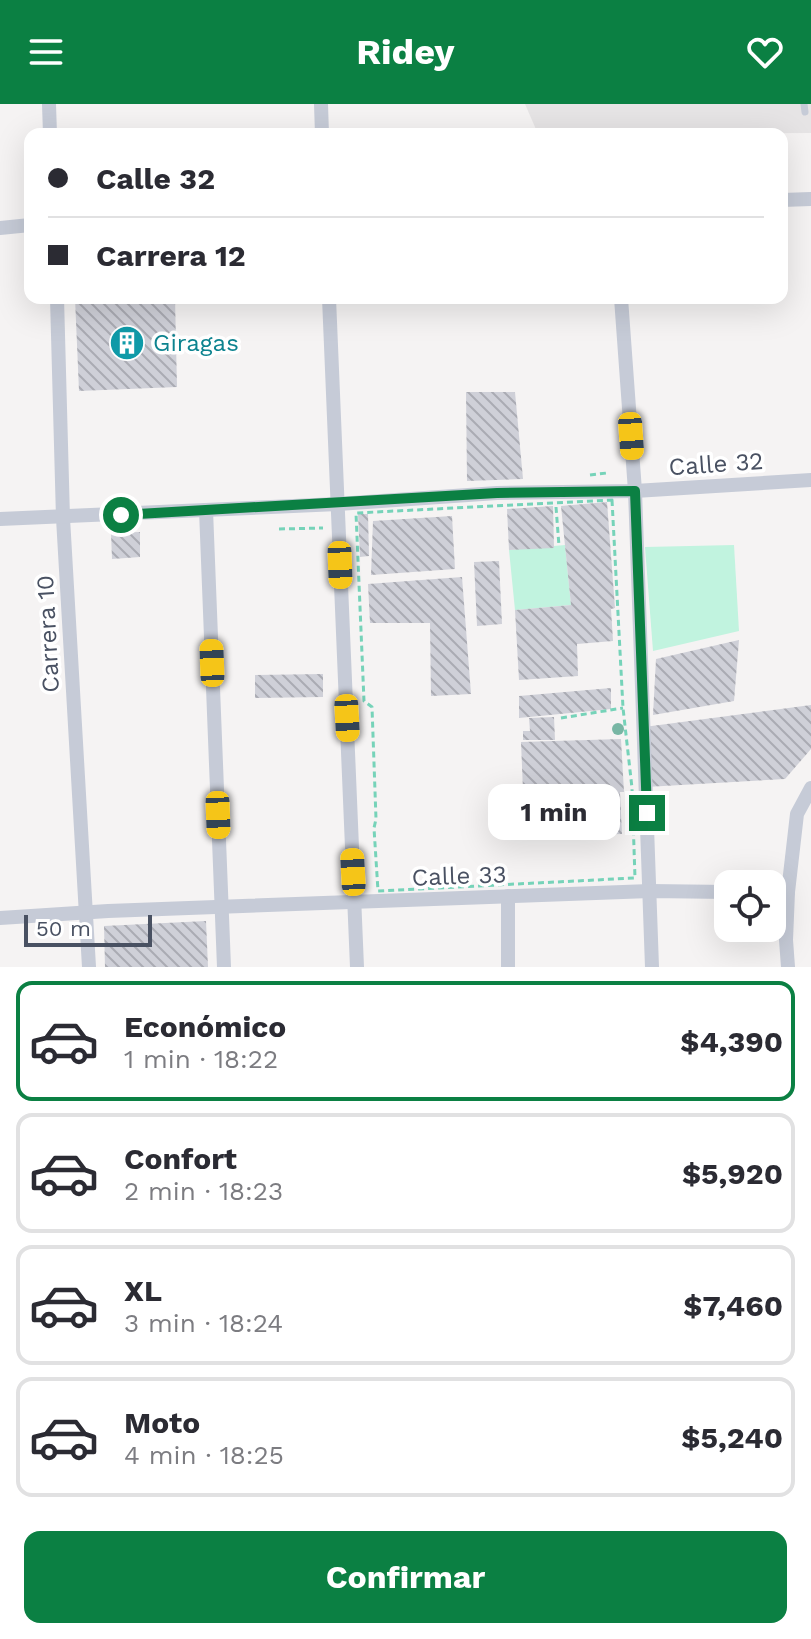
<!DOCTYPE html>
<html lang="es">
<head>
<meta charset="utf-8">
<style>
	body { margin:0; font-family:"Work Sans",sans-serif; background:#f7f7f7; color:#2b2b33; height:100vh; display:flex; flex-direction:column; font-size:30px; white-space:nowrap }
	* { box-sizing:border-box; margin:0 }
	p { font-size:26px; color:#7c7c81 }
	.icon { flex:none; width:44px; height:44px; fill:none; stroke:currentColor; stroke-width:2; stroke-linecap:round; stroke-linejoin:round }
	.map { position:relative; height:863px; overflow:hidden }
	.side { display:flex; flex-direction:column; background:#fff; flex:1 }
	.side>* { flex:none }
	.hud { position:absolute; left:24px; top:24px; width:764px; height:176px; border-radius:16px; box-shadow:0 8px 32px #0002; display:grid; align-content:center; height:176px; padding:0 24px; background:#fff }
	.controls { position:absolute; left:714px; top:766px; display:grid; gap:16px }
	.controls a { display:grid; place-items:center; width:72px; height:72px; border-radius:16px; background:#fff; box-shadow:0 8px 32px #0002; font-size:40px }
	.scale { position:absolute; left:24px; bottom:20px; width:128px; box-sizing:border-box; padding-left:8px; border:4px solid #495162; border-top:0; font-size:22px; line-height:28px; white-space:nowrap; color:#495162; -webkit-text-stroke:6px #fff; paint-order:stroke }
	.end { position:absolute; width:36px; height:36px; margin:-18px; border:10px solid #0b8043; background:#fff; box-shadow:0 0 0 4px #fff }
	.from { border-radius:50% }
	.bubble { position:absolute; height:56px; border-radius:16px; background:#fff; box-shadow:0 8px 32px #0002; font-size:26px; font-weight:700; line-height:56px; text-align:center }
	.car { position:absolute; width:24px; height:48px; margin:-24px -12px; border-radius:10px; box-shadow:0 0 6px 2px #0007; background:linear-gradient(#f5c518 24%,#345 0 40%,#f5c518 0 76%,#345 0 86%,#f5c518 0) }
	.hud b { display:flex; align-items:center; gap:28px; height:76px; font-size:30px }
	.hud b+b { border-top:2px solid #e1e1e2 }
	.hud i { width:20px; height:20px; background:#2b2b33 }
	ul { padding:14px 0 0; list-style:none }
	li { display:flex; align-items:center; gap:24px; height:120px; margin:0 16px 12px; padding:0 8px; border:4px solid #e1e1e2; border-radius:16px }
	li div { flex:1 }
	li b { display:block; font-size:30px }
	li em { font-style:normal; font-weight:700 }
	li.selected { border-color:#0b8043 }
	li>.icon { width:72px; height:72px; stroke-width:1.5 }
	.cta { display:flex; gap:16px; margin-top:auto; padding:16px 24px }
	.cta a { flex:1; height:92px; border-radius:16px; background:#0b8043; color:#fff; font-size:32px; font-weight:700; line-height:92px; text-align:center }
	header { display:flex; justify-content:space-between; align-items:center; height:104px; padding:0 24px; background:#0b8043; color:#fff; font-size:36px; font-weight:700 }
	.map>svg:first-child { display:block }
</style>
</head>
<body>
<header><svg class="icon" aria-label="menu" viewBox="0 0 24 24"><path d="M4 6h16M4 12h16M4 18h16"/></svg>Ridey<svg class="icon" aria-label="heart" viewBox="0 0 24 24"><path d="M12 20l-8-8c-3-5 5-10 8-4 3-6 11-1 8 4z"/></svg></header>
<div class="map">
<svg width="811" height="863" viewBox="0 0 811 863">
	<defs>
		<pattern id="building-back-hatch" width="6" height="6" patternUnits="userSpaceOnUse" patternTransform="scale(2)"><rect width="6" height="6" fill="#cfd0d8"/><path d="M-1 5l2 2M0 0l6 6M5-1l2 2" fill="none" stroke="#aaabb3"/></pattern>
	</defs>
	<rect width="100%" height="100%" fill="#f5f3f3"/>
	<path fill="#e6e4e5" d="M525 0H811V29L538 30Z"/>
	<g fill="#c1f3df">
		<path d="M565 441 571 501 515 506 509 446Z"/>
		<path d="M734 441 739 527 653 547 645 443Z"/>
	</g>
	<g fill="url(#building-back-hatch)">
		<path d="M75 194H175L177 283 79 287Z"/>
		<path d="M466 288H515L523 375 467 377Z"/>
		<path d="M607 398 615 504 611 505 613 537 577 540 578 572 519 576 515 506 571 501 561 402Z"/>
		<path d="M553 402 554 444 509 446 507 405Z"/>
		<path d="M358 410H368L369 452 360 453Z"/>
		<path d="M452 412 455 465 371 471 373 417Z"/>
		<path d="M140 428V453L112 455 111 429Z"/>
		<path d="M499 457 502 520 477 522 474 458Z"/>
		<path d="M462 473 471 590 431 592 430 519H370L368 480Z"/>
		<path d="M739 536 734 597 653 611 656 555Z"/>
		<path d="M323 570V593L255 594V571Z"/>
		<path d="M611 584V605L519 614V592Z"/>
		<path d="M811 601V645L785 675 646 683 644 623Z"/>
		<path d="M554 613 555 636H523V627H530L529 614Z"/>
		<path d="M621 635 624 688H620L622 730 585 731 583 707 524 711 521 638Z"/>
		<path d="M206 817 208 863H105L104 822Z"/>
	</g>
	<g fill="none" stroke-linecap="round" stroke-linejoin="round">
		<g stroke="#76d3b9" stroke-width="3" stroke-dasharray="6 4" stroke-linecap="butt">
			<path d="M590 371 607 369"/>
			<path d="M612 396 623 604 632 684 635 774 378 787 374 724 376 715 372 603 364 597 356 409Z"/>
			<path d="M556 403 559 442"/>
			<path d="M279 425 323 424"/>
			<path d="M561 614 623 604"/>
		</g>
		<path stroke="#c6cbd7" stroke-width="7" d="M804 0 805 8"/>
		<g stroke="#c6cbd7" stroke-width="14">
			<path d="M49 0 50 30"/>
			<path d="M321 0 322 30"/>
			<path d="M782 96 811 95"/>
			<path d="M0 124 30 121"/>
			<path d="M57 194 63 414 89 863"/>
			<path d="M329 194 357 863"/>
			<path d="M621 194 635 387 652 863"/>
			<path d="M206 406 224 863"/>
			<path d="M0 415 338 400 497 389 635 387 811 376"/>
			<path d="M772 788H788"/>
			<path d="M508 792V863"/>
			<path d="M0 814 108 807 650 787 728 788"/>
			<path d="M788 863 786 836 788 788 797 710 811 684"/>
		</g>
	</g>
	<circle fill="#78b6a4" cx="618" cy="625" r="6"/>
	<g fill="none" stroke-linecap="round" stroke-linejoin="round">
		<path stroke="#0b8043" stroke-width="10" d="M121 411 497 389 635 387 647 709"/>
	</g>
	<defs>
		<g id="building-disc" transform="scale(1.8)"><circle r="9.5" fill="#0f9aa8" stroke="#fff"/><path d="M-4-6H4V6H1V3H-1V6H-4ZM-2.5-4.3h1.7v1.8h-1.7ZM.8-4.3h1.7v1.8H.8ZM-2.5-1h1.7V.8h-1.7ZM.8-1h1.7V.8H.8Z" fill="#fff"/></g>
	</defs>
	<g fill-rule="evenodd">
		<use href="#building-disc" x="127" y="239"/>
	</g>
	<g text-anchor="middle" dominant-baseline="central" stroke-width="7" stroke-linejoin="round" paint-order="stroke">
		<g font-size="24" fill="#0d838f" stroke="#fff" text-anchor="start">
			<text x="153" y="239">Giragas</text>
		</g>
		<g font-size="24" fill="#495162" stroke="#fff">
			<text transform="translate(716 360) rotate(-4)">Calle 32</text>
			<text transform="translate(48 530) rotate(-93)">Carrera 10</text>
			<text transform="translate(459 772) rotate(-2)">Calle 33</text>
		</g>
	</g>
</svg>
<div class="controls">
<a><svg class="icon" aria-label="locate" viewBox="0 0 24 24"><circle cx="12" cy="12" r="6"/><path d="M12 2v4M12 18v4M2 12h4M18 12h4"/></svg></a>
</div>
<div class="scale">50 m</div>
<i class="end from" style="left:121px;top:411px"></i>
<i class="end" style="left:647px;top:709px"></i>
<div class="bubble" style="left:488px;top:680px;width:132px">1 min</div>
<i class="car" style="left:631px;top:332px;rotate:176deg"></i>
<i class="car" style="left:340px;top:461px;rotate:178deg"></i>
<i class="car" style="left:212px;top:559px;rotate:358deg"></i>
<i class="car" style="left:347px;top:614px;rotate:177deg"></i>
<i class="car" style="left:218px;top:711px;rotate:178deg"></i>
<i class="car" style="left:353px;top:768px;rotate:357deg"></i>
<div class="hud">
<b><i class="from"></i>Calle 32</b>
<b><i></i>Carrera 12</b>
</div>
</div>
<section class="side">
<ul>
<li class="selected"><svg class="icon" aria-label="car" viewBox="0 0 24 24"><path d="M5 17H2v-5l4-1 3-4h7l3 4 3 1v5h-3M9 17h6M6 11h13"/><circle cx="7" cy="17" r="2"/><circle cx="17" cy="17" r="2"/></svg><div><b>Económico</b><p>1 min · 18:22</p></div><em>$4,390</em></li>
<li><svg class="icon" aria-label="car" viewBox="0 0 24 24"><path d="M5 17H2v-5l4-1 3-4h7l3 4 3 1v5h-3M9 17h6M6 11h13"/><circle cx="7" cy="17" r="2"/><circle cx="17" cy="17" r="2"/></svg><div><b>Confort</b><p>2 min · 18:23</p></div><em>$5,920</em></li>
<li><svg class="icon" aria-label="car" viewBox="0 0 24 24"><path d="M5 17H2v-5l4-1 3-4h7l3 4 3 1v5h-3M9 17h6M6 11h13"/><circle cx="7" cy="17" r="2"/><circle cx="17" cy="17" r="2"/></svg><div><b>XL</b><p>3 min · 18:24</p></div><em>$7,460</em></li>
<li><svg class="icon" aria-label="car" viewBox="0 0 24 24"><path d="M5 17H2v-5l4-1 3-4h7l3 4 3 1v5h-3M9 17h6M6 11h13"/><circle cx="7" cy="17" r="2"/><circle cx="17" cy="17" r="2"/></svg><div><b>Moto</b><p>4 min · 18:25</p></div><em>$5,240</em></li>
</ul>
<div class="cta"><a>Confirmar</a></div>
</section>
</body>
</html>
